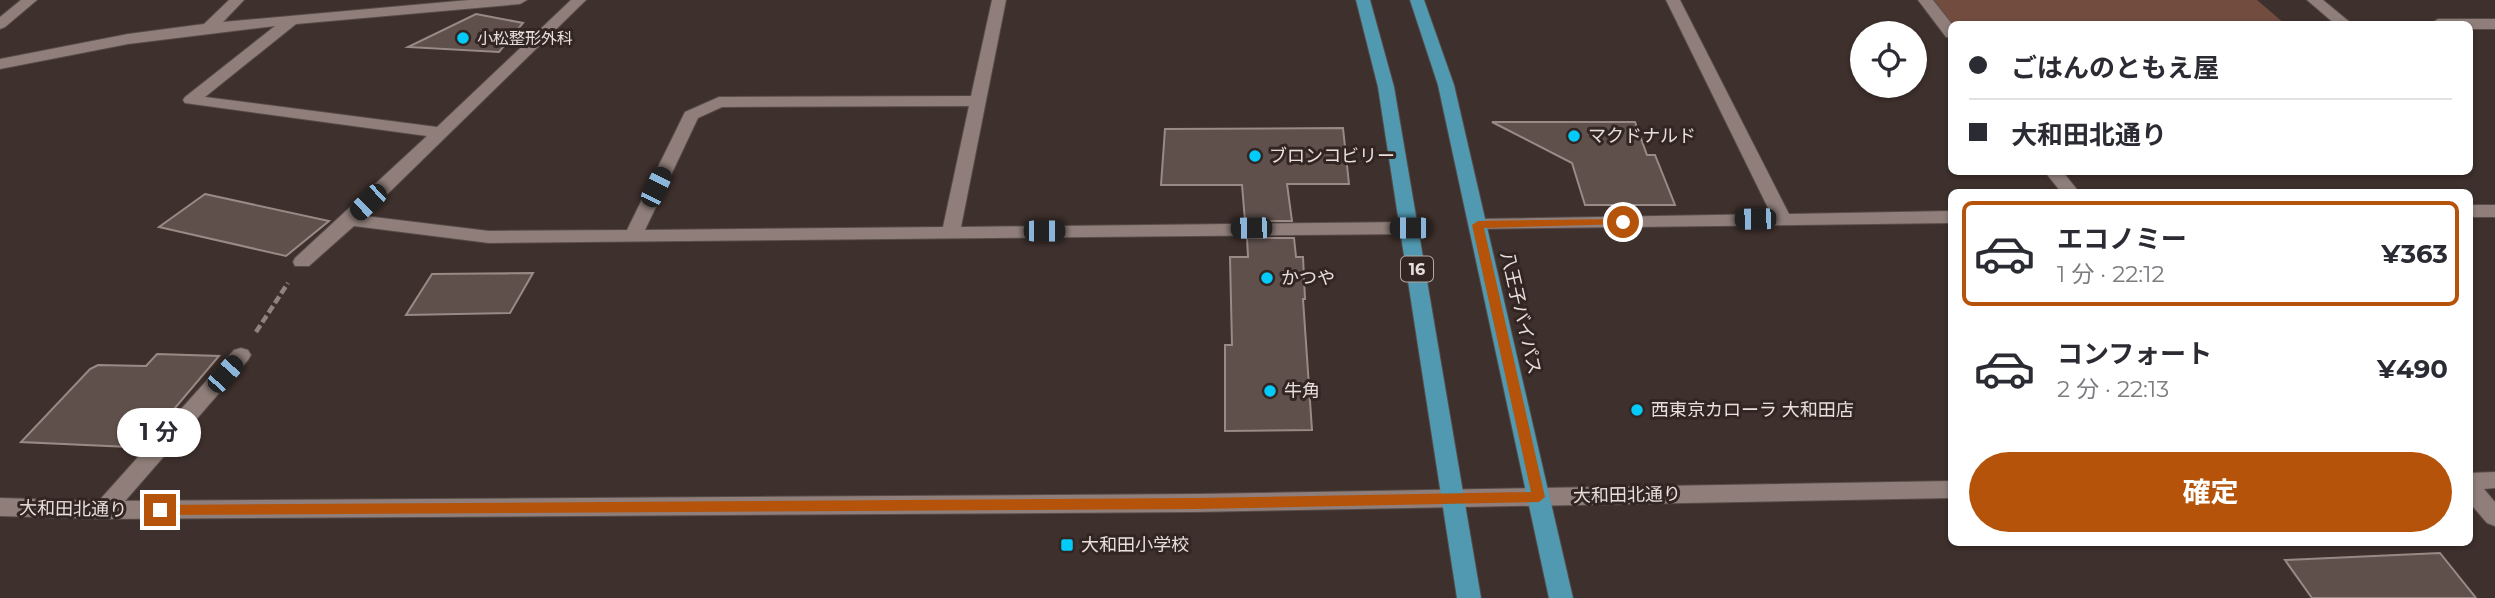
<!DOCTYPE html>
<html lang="ja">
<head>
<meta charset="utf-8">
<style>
	body { margin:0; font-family:Montserrat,"Noto Sans JP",sans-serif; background:#f7f7f7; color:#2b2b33; height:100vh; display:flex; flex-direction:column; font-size:26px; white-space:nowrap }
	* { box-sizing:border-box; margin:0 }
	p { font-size:23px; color:#7c7c81 }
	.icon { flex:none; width:38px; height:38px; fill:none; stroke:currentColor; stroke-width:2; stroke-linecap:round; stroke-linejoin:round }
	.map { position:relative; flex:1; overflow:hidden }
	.sheet { position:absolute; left:1948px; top:189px; width:525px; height:357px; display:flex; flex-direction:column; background:#fff; border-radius:10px; box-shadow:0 2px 5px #0004 }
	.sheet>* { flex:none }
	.top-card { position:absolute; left:1948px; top:21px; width:525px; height:154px; border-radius:10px; box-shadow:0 2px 5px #0004; display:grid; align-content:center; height:154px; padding:0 21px; background:#fff }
	.tools { position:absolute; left:1850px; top:21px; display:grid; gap:14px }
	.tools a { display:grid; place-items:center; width:77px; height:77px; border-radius:50%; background:#fff; box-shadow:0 2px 5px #0004; font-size:35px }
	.end { position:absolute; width:32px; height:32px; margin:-16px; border:9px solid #b45309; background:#fff; box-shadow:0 0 0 4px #fff }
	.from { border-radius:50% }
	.bubble { position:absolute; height:49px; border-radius:24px; background:#fff; box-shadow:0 2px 5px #0004; font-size:23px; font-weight:700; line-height:49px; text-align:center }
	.car { position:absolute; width:21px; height:42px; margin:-21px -10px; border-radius:9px; box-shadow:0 0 5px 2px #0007; background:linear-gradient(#222 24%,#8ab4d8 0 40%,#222 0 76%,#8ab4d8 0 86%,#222 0) }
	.top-card b { display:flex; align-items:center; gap:24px; height:66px; font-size:26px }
	.top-card b+b { border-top:2px solid #e1e1e2 }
	.top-card i { width:18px; height:18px; background:#2b2b33 }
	ul { padding:12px 0 0; list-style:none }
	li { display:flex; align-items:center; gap:21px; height:105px; margin:0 14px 10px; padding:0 7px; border:4px solid transparent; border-radius:10px }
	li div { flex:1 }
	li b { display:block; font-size:26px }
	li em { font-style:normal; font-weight:700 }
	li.current { border-color:#b45309 }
	li>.icon { width:63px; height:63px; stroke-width:1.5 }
	.cta { display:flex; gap:14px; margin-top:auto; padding:14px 21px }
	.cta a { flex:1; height:80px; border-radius:42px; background:#b45309; color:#fff; font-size:28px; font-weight:700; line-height:80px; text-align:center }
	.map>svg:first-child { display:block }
</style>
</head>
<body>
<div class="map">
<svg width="2495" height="598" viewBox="0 0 2495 598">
	<rect width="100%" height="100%" fill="#3e302c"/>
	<path fill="#734c40" d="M1925 0H2257L2285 24H1951Z"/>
	<g fill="#5f504c" stroke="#9a8a85" stroke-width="2">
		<path d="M476 14 523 23 499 52 408 47Z"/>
		<path d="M1492 122H1635L1647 155H1655L1675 205H1585L1572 163Z"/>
		<path d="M1343 128 1349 184H1287L1292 221H1245L1242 185H1161L1165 129Z"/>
		<path d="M205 194 329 221 286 256 159 227Z"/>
		<path d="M1247 238H1294L1296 257H1303L1305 299H1303L1312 430 1225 431V345H1232L1230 257H1248Z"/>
		<path d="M533 273 510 313 406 315 432 274Z"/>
		<path d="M157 354 219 356 148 440 129 447 21 442 90 369 98 365 146 366Z"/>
		<path d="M2440 553 2476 598H2312L2285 560Z"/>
	</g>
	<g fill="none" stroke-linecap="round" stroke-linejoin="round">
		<g stroke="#574c48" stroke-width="2">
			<g id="minor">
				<path d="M229 0H244L223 22 469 0H527L520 4 296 24 205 97 437 127 571 0H586L365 216 489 231 627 230 685 112 719 97 971 96 992 0H1006L961 227 1410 222 1419 228 1410 234 489 243 354 226 309 266H295L293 262 295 258 427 136 185 103 183 100 185 97 275 26 128 44 0 69V59L128 34 204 24ZM969 106 943 227 645 230 698 118 722 107Z"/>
				<path d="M1666 0H1680L1789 214 1951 211V223L1472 229 1469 225 1478 219 1771 214Z"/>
				<path d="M1918 0H1933L1952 24 1951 38 1946 37Z"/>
				<path d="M2307 0H2323L2352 24H2335Z"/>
				<path d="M2438 19H2495V29H2469V24H2430Z"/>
				<path d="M2045 172H2063L2079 192H2061Z"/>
				<rect x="2469" y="205" width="26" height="12"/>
				<path d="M241 348 248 350 251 355 248 360 112 516 104 519 96 516 93 510 96 504 234 350Z"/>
			</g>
		</g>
		<g stroke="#574c48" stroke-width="2">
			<g id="tertiary">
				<path d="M21 0H37L5 27 0 29V17Z"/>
				<path d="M2495 472V488L2484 489 2495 502V526L2487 523 2469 502V473Z"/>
				<path d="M1951 481V498L1195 512 104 519 0 516V498L104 501 1195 494Z"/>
			</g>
		</g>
		<g stroke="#574c48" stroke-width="2">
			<g id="trunk">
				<path d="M1356 0H1370L1394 87 1481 598H1457L1378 87Z"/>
				<path d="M1410 0H1424L1454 85 1573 598H1549L1438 85Z"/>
			</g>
		</g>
		<path stroke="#8f8380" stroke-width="4.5" stroke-dasharray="8 3.5" stroke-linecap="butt" d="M256 332 288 283"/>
		<use href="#minor" fill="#8f7e79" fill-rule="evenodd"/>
		<use href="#tertiary" fill="#8f7e79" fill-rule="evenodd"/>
		<use href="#trunk" fill="#5099b1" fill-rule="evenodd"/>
	</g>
	<path fill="#b45309" d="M1623 219 1626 220V224L1484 228 1545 497 1539 502 1195 509 160 515 154 510 160 505 1195 498 1531 492 1472 225 1478 221Z"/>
	<g fill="#03cbf9" stroke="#332622" stroke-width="2.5">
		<circle cx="463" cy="38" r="7"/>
		<circle cx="1574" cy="136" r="7"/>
		<circle cx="1255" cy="156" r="7"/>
		<circle cx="1267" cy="278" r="7"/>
		<circle cx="1270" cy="391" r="7"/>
		<circle cx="1637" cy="410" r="7"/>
		<rect x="1060" y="538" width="14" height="14" rx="3.5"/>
	</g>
	<g text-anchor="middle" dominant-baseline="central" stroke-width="6" stroke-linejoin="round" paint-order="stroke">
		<g font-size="16" fill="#e8dfdc" stroke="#332622" text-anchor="start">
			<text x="477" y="38">小松整形外科</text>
		</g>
		<rect fill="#332622" stroke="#b2a8a4" stroke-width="2" x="1401" y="256.5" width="32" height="25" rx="5"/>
		<g font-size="16" font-weight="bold" fill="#e8dfdc">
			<text x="1417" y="269">16</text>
		</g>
		<g font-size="18" fill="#e8dfdc" stroke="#332622" text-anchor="start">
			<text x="1588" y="136">マクドナルド</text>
			<text x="1269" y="156">ブロンコビリー</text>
			<text x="1281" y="278">かつや</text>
			<text x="1284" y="391">牛角</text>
			<text x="1651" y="410">西東京カローラ 大和田店</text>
			<text x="1081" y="545">大和田小学校</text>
		</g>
		<g font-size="18" fill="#e8dfdc" stroke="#332622">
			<text transform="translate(1521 313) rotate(77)">八王子バイパス</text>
			<text transform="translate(1627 495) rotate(-1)">大和田北通り</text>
			<text transform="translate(73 509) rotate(1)">大和田北通り</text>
		</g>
	</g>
</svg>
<div class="tools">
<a><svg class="icon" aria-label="locate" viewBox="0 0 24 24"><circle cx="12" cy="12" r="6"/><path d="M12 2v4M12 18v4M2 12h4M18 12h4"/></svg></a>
</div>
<i class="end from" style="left:1623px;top:222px"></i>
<i class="end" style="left:160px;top:510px"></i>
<div class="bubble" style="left:117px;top:408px;width:84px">1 分</div>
<i class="car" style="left:656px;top:187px;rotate:26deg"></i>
<i class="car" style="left:368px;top:202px;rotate:226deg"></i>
<i class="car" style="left:1755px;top:219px;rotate:269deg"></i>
<i class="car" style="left:1251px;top:228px;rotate:269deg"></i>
<i class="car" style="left:1410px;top:228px;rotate:270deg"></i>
<i class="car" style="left:1044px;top:231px;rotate:90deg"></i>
<i class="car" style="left:225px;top:374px;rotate:42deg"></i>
<div class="top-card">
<b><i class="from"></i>ごはんのともえ屋</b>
<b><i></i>大和田北通り</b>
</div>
<section class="sheet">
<ul>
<li class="current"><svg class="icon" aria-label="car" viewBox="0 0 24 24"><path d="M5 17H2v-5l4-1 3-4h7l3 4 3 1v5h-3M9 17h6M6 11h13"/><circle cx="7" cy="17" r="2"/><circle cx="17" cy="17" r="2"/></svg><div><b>エコノミー</b><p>1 分 · 22:12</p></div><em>¥363</em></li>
<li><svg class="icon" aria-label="car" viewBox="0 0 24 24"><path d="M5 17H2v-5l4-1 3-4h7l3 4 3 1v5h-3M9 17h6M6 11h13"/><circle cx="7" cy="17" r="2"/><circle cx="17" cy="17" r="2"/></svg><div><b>コンフォート</b><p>2 分 · 22:13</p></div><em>¥490</em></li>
</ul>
<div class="cta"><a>確定</a></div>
</section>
</div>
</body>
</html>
